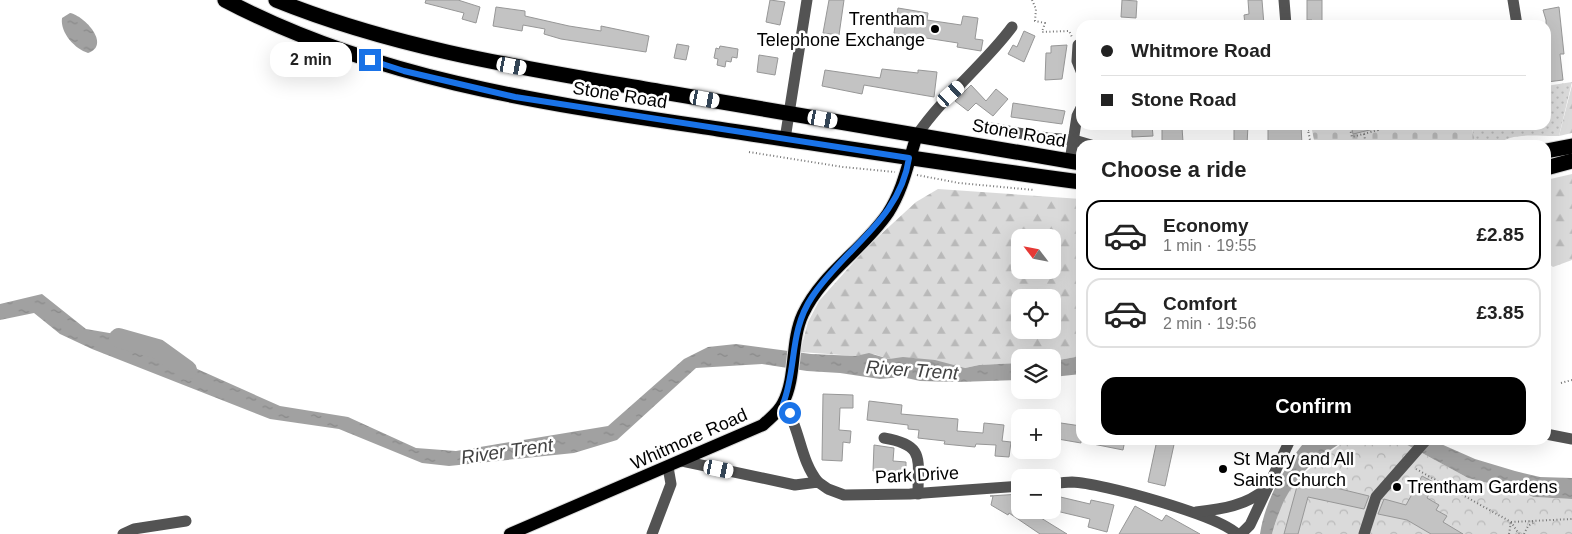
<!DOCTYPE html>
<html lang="en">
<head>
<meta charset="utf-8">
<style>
	body { margin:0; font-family:Arial,sans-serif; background:#f2f2f2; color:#222; height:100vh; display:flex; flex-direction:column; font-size:19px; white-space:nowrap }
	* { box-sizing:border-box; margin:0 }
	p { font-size:16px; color:#767676 }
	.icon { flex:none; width:28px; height:28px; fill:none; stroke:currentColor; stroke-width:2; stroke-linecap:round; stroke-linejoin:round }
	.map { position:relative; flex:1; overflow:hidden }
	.sheet { position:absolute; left:1076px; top:140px; width:475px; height:305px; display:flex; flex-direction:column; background:#fff; border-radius:15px; box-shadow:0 5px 20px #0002 }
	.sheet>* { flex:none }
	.top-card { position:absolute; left:1076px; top:20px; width:475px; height:110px; border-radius:15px; box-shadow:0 5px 20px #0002; display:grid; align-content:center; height:110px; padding:0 25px; background:#fff }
	.needle { width:32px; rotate:302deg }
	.controls { position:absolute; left:1011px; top:229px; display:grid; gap:10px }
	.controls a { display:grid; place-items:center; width:50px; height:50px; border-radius:10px; background:#fff; box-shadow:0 5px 20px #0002; font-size:25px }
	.end { position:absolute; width:22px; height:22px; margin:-11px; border:6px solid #1a73e8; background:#fff; box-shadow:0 0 0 2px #fff }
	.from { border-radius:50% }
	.bubble { position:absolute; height:35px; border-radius:15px; background:#fff; box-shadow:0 5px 20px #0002; font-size:16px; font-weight:700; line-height:35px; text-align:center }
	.car { position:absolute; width:15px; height:30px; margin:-15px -8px; border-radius:6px; box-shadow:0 0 4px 1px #0007; background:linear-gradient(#fff 24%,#345 0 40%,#fff 0 76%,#345 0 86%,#fff 0) }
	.top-card b { display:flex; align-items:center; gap:18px; height:48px; font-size:19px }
	.top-card b+b { border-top:1px solid #e0e0e0 }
	.top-card i { width:12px; height:12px; background:#222 }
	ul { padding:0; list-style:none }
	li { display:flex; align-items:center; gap:15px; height:70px; margin:0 10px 8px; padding:0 15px; border:2px solid #e0e0e0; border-radius:15px }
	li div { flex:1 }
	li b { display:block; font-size:19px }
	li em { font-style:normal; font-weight:700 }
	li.active { border-color:#000 }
	li>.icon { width:45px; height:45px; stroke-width:1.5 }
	h2 { padding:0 25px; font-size:22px; line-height:60px }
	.button { display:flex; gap:10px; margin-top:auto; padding:10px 25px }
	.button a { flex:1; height:58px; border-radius:15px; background:#000; color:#fff; font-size:20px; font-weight:700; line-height:58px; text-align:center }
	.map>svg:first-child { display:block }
</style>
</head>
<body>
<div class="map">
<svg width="1572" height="534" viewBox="0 0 1572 534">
	<defs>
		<pattern id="grass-dots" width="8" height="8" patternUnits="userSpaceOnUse" patternTransform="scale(1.25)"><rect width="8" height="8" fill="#dadada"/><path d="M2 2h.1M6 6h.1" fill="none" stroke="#b9b9b9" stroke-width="1.8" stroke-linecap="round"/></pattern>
		<pattern id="forest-firs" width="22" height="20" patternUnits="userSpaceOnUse" patternTransform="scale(1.25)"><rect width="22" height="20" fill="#dadada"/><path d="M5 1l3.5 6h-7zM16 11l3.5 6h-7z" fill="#b9b9b9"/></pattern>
		<pattern id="cemetery-stones" width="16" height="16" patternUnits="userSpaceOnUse" patternTransform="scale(1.25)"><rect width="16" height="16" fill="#dadada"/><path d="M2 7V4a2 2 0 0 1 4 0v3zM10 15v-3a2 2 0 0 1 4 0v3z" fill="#b9b9b9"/></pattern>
		<pattern id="park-crowns" width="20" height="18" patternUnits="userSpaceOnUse" patternTransform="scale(1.25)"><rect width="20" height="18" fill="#dadada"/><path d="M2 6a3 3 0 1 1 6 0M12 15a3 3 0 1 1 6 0" fill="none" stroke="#b9b9b9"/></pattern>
		<pattern id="water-ripples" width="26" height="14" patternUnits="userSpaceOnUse" patternTransform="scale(1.25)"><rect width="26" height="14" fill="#a1a1a1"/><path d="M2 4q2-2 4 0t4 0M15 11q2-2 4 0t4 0" fill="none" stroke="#898989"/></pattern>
	</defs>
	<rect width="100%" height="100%" fill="#fff"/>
	<path fill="url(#grass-dots)" d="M1572 82 1559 136C1540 137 1512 131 1497 145H1476L1471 125H1546V86Z"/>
	<g fill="url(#forest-firs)" fill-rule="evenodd">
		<path d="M1572 85V133L1559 136Z"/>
		<path d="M1572 174V260L1553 267 1546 262V180Z"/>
		<path d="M938 189 1081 199V356L1053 361 1052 358H1020V363L979 365 965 368 914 358 889 359 874 354 856 356 800 352 808 322 819 301 868 246 916 202ZM1020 238H1052V270H1020ZM1020 298H1052V330H1020Z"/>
	</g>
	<path fill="url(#cemetery-stones)" d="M1311 125H1471L1476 145H1315Z"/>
	<path fill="url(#park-crowns)" d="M1346 440H1398L1468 478 1523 492 1533 497 1572 499V534H1272L1280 508 1294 481Z"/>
	<g fill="url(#water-ripples)">
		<path d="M70 13C85 16 111 45 88 53 75 49 60 33 62 18Z"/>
		<path d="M42 294 86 329 121 335 280 406 348 417 416 448 456 451 608 426 684 359 708 347 736 344 811 354 856 356 869 353 889 359 903 357 935 360 965 368 979 365 1020 363V380L958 382 920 381 902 377 880 379 840 373 807 371 762 364 696 368 617 440 574 453 449 466 422 463 339 429 270 419 92 349 60 334 34 313 0 320V304Z"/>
		<path d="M1081 356V374L1053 377V361Z"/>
		<path d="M1306 440H1346C1304 465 1285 487 1272 534H1260C1265 500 1285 466 1306 440Z"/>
		<path d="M1398 440H1432L1475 459 1515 471 1540 477 1572 478V499L1533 497 1523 492 1468 478Z"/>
	</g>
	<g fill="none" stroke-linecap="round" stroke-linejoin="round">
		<path stroke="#a1a1a1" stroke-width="20" d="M119 338 158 349 187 370"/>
	</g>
	<g fill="#c3c3c3" stroke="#979797">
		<path d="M426 0H458L480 7 476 23 462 19 464 13 425 3Z"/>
		<path d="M770 0 785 2 780 25 766 22Z"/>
		<path d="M829 0H844L839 35 823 33Z"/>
		<path d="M1122 0 1137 1 1136 18 1121 17Z"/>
		<path d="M1248 0H1262L1264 25H1245L1244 15 1249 14Z"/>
		<path d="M1307 0H1322V25H1312V20H1307Z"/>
		<path d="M496 7 525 11V16L569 26 601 31V26L649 36 646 52 561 39 544 34 545 29 523 25 522 31 493 26Z"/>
		<path d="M1559 7 1564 54H1560L1563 80 1547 82 1546 20 1543 10Z"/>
		<path d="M898 8 928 13 927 20 961 25 963 16 978 18 975 39 983 40 981 51 957 47 958 43 894 33Z"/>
		<path d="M1024 31 1035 36 1024 62 1008 54 1013 45 1017 47Z"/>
		<path d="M677 44 689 46 686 60 674 58Z"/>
		<path d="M1067 45 1062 79 1045 80 1046 53H1051V46Z"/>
		<path d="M720 46 738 49 737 58 732 57 731 62 726 61 725 67 717 65 718 59 714 58 716 48 719 49Z"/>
		<path d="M759 55 778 58 775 75 757 72Z"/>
		<path d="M882 69 918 73V70L937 72 934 97 864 85 862 94 822 86 825 70 880 78Z"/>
		<path d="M971 85 986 101 996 89 1008 99 993 116 976 103 968 111 955 101Z"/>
		<path d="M1013 103 1065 111 1062 124 1011 117Z"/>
		<path d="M1132 125H1152L1153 136 1132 137Z"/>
		<path d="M1234 125H1248L1247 145H1234Z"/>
		<path d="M1268 125H1301L1302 145H1268Z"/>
		<path d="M1351 125H1378V128L1353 134Z"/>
		<path d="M1182 127 1183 142H1162V128Z"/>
		<path d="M823 394 853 395V408H840L839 430 851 431 850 443 843 442 842 461 822 460Z"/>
		<path d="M869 401 902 405 901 414 958 419 957 431 983 433 984 423 1004 425 1002 441 1011 442 1009 457 995 456 996 445 976 444 975 447 944 444 945 441 918 438 919 430 908 429V425L867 420Z"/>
		<path d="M1054 422 1081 426V443L1052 438Z"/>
		<path d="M1093 440H1125L1123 450 1093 444Z"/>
		<path d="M1157 440H1175L1165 486 1148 482Z"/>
		<path d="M874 445 894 448 893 461 906 462V472L873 471Z"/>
		<path d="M1422 476 1435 483 1427 498 1439 505 1436 510 1447 516 1443 522 1463 534H1431L1407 520 1378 514 1384 499 1406 505Z"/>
		<path d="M1299 479 1369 496 1364 509 1308 497 1298 534H1284Z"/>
		<path d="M1020 494V503L1013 501 1020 505V510H1028L1067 534H1040L1009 513 1008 515 991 505 993 496H990Z"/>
		<path d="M1052 495 1090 504 1091 500 1114 505 1107 532 1088 527 1090 519 1052 510Z"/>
		<path d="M1135 506 1162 521 1166 515 1200 534H1119Z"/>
	</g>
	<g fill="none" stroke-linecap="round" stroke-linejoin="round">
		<g stroke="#dbdbdb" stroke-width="14">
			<path id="major" d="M510 534 763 425C770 418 779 412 783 403 797 376 790 342 803 314 822 273 863 250 888 213 904 188 908 162 917 135"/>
		</g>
		<g stroke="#dbdbdb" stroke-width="17">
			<g id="highway">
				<path d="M225 0C378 81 550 104 718 129 839 147 960 166 1081 182"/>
				<path d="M276 0C402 51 536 70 669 93 807 116 944 140 1081 163"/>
				<path d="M1546 151 1572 146"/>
				<path d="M1546 168 1572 161"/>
			</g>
		</g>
		<g stroke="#757575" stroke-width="2" stroke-dasharray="1 2.5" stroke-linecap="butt">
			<path d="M1032 0 1036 9 1035 21 1045 23 1042 32 1069 31 1072 37"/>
			<path d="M1307 125 1311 145"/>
			<path d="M1349 125 1352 137 1378 130 1377 125"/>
			<path d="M1308 130 1326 125"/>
			<path d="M1364 134 1366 145"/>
			<path d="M749 152 843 167 895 172"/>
			<path d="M917 175 959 183 1034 190"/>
			<path d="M1561 383 1572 380"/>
			<path d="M1416 469 1511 522 1519 534"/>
			<path d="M1511 522 1572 519"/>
			<path d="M1509 534 1511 522"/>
			<path d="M1524 534 1528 526 1535 522"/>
		</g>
		<g stroke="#535353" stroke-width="11">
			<path d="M1284 0 1286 25"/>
			<path d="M1513 0 1517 25"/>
			<path d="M1081 45H1078L1077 61 1081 71"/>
			<path d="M991 128 1047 138 1074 140 1091 145"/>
			<path d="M917 135C944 95 983 66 1012 27"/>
			<path d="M785 139 807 0"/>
			<path d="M1070 161 1077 116 1081 108"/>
			<path d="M783 404C801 427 799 459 818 482"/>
			<path d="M1546 434 1572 439"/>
			<path d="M884 438C925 445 918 458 918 494"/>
			<path d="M682 461 795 485 818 482 828 489 844 495 910 494 1020 486"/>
			<path d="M1052 484C1059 483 1066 482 1072 482 1101 483 1218 515 1237 534"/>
			<path d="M1196 512C1222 509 1246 506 1267 488"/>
			<path d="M123 534 134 529 186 521"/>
			<path d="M652 534 671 484 668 467"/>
			<path d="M1241 534 1250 525 1290 440"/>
			<path d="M1364 534 1376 497 1426 440"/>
		</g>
		<use href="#major" stroke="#000" stroke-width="12"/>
		<use href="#highway" stroke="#000" stroke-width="15"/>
	</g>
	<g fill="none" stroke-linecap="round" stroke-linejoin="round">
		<path stroke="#1a73e8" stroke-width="6" d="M370 60 404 71 515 97 909 158C900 220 844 248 812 297 789 331 797 368 783 404L790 413"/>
	</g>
	<g fill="#000" stroke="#fff" stroke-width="2">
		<circle cx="935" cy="29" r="5"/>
		<circle cx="1223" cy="469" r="5"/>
		<circle cx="1397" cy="487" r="5"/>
	</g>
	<g text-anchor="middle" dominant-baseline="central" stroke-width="5" stroke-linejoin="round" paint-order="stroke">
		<g font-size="18" fill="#000" stroke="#fff" text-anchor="start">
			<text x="925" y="19" text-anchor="end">Trentham<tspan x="925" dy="21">Telephone Exchange</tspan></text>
			<text x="1233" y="459">St Mary and All<tspan x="1233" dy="21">Saints Church</tspan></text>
			<text x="1407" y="487">Trentham Gardens</text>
		</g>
		<g font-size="18" fill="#000" stroke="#fff">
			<text transform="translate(620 95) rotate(9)">Stone Road</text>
			<text transform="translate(1019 133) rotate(10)">Stone Road</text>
			<text transform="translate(689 439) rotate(-24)">Whitmore Road</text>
			<text transform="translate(917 475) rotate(-3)">Park Drive</text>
		</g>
		<g font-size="19" font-style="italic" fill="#424242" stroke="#fff">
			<text transform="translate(912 370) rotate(4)">River Trent</text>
			<text transform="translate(507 451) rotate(-8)">River Trent</text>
		</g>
	</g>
</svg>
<div class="controls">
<a><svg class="needle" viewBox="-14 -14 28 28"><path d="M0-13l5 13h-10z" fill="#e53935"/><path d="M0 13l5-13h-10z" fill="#767676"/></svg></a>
<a><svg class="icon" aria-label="locate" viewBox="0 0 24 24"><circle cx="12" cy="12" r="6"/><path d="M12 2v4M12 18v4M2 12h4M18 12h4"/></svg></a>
<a><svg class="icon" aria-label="layers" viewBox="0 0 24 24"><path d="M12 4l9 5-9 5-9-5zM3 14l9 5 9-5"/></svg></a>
<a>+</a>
<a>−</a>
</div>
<i class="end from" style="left:790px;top:413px"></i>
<i class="end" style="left:370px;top:60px"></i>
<div class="bubble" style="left:270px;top:42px;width:82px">2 min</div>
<i class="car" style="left:512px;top:66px;rotate:100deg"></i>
<i class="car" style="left:951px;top:94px;rotate:48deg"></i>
<i class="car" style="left:705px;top:99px;rotate:100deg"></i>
<i class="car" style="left:823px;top:119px;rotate:100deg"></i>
<i class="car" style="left:719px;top:469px;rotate:102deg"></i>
<div class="top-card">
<b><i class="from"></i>Whitmore Road</b>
<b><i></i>Stone Road</b>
</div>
<section class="sheet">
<h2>Choose a ride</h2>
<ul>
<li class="active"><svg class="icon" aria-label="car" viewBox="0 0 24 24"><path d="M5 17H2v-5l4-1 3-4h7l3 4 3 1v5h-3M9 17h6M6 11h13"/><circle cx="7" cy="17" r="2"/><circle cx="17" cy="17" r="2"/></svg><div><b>Economy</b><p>1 min · 19:55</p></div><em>£2.85</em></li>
<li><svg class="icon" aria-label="car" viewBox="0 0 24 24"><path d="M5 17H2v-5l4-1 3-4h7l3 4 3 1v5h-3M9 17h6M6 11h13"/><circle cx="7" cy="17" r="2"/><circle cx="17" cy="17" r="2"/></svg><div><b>Comfort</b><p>2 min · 19:56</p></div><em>£3.85</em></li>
</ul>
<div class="button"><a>Confirm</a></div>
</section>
</div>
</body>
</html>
